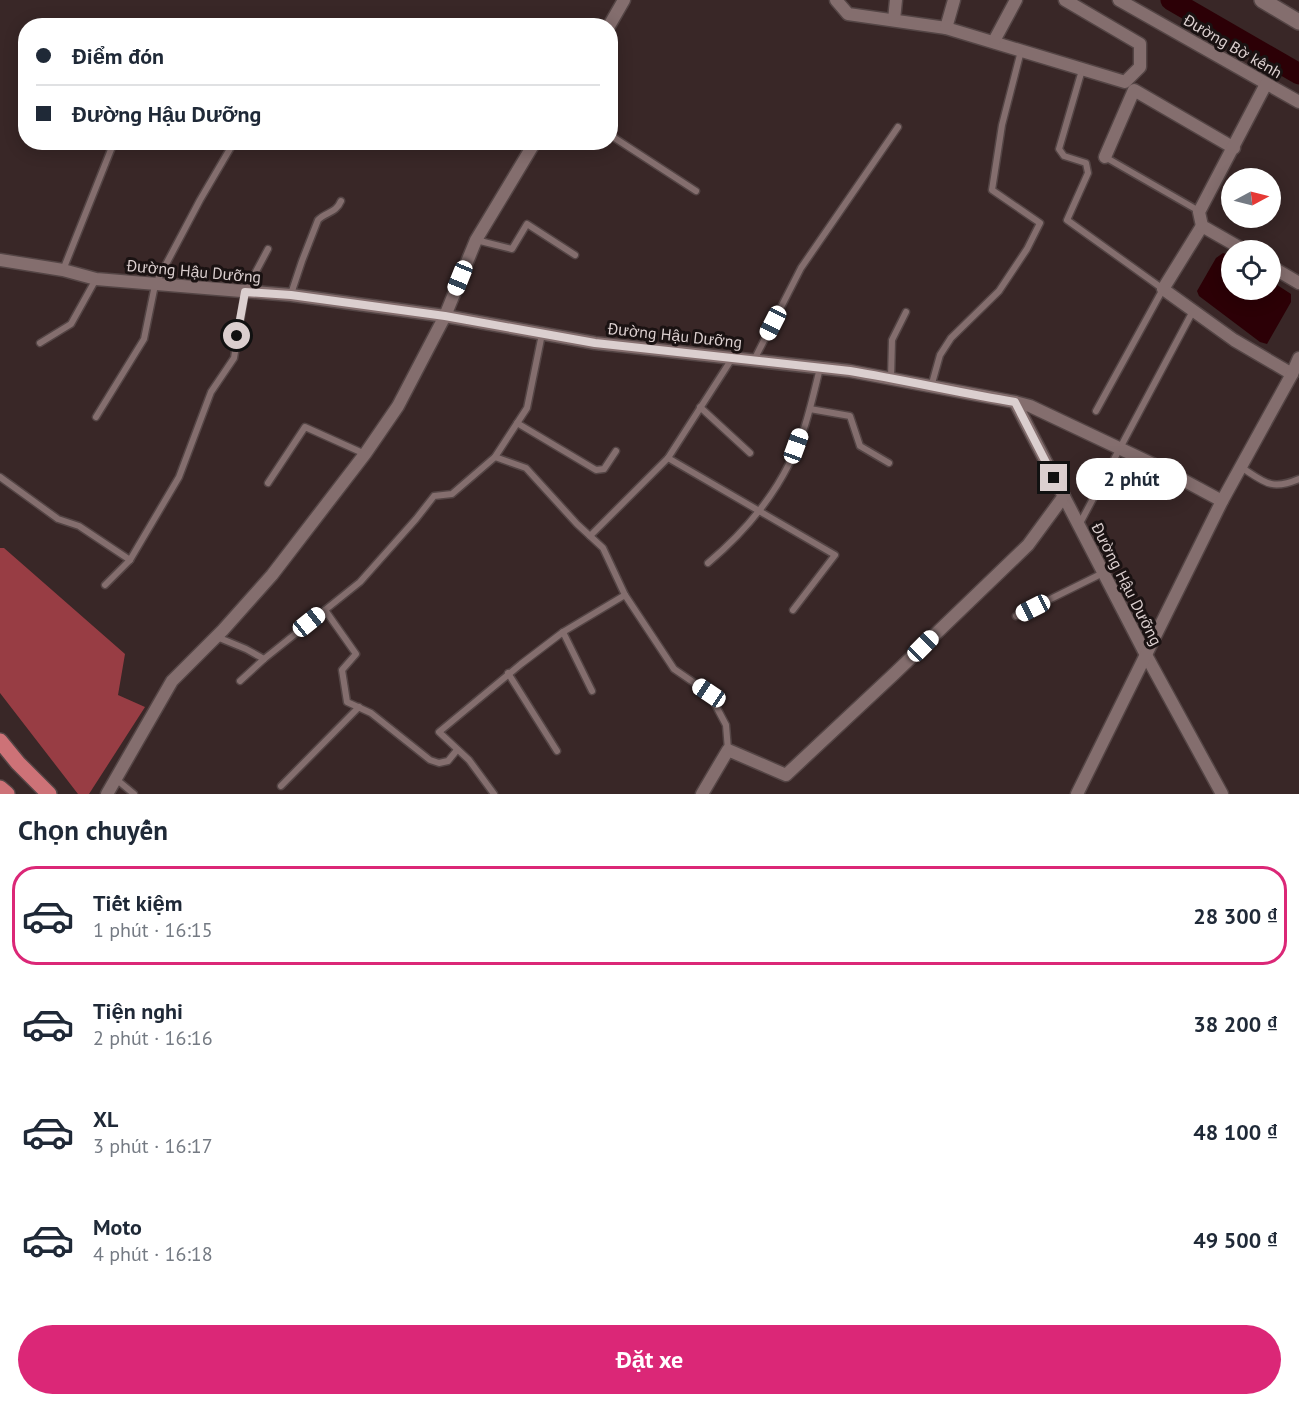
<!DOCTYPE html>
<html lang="vi">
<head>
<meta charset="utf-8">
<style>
	body { margin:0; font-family:"PT Sans",sans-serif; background:#f2f2f3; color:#1f2937; height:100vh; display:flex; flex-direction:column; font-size:22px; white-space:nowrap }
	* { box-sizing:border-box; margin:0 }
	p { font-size:20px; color:#747a83 }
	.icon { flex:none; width:33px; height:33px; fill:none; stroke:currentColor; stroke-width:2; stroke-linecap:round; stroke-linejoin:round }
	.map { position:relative; height:794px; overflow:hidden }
	.drawer { display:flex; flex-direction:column; background:#fff; flex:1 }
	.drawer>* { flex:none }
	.top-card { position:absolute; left:18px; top:18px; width:600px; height:132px; border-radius:24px; box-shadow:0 3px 15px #0003; display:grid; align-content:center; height:132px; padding:0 18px; background:#fff }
	.needle { width:39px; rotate:83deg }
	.fabs { position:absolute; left:1221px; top:168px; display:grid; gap:12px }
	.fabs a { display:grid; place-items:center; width:60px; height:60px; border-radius:50%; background:#fff; box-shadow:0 3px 15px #0003; font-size:30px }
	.end { position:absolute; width:27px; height:27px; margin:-14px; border:8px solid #dbcfcf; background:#111; box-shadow:0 0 0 3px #111 }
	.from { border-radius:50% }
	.bubble { position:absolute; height:42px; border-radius:21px; background:#fff; box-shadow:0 3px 15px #0003; font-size:20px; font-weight:600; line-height:42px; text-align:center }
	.car { position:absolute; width:18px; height:36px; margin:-18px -9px; border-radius:8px; box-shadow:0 0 4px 2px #0007; background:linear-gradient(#fff 24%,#345 0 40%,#fff 0 76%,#345 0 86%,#fff 0) }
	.top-card b { display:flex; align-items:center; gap:21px; height:57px; font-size:22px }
	.top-card b+b { border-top:2px solid #e0e1e3 }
	.top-card i { width:15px; height:15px; background:#1f2937 }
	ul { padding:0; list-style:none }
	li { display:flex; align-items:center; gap:18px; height:99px; margin:0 12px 9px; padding:0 6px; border:3px solid transparent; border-radius:24px }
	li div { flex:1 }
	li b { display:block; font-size:22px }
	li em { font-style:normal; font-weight:600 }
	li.current { border-color:#db2777 }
	li>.icon { width:54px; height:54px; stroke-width:1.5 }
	h2 { padding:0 18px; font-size:27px; line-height:72px }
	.action { display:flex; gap:12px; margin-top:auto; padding:12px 18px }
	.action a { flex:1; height:69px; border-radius:36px; background:#db2777; color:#fff; font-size:24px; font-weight:600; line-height:69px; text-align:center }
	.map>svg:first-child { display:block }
</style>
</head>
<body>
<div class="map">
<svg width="1299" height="794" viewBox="0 0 1299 794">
	<rect width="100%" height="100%" fill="#392727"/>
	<path fill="#983d44" d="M0 548H4L125 654 118 695 145 707 89 794H78L0 693Z"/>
	<path fill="#2c0006" d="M1223 253 1231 256 1232 290H1270L1271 281 1291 294V302L1267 344 1260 342 1199 296 1197 291 1216 258Z"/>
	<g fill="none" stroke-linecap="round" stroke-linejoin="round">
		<path stroke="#2c0006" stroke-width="21" d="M1171 0 1299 74"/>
		<g stroke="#544545" stroke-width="9">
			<g id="service">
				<path d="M1082 70 1059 149 1064 156 1086 163 1088 173 1067 220 1163 289 1096 411"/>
				<path d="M610 135 696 191"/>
				<path d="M1105 157 1199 211"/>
				<path d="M476 240 512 249 527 224 575 255"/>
				<path d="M63 270 114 142"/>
				<path d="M291 294 302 261 318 220C326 212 336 213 341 201"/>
				<path d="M40 343 71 324 96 279"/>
				<path d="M754 360 801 268 898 127"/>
				<path d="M891 378 892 340 906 312"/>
				<path d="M931 387 940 355 951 338 999 291 1027 249 1040 223 992 190 1002 125 1021 51"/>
				<path d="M700 407 750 453"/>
				<path d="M810 409 850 416 860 446 889 463"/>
				<path d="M96 417 144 339 155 285 200 200 234 142"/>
				<path d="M517 423 596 470 604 469 616 451"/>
				<path d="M495 457 526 468 577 524 603 548 625 595 674 669 709 693 726 725 728 750"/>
				<path d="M668 458 835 555 793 610"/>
				<path d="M1241 467C1264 482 1271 491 1299 479"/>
				<path d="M0 477 58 519 79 526 130 560"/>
				<path d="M268 483 305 427 365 454"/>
				<path d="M1079 525 1193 311"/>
				<path d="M590 536 668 458 733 357"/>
				<path d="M708 563C740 536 770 502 789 464 805 435 812 400 820 368"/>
				<path d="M105 585 130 560 179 477 211 392 234 358 245 292 268 249"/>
				<path d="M325 610 356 654 342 670 347 702 371 713 430 760 439 763 448 761 457 750"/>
				<path d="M1016 616 1103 573"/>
				<path d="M563 632 592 691"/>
				<path d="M217 637 246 649 264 659"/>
				<path d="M508 673 557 751"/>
				<path d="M240 681 264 659 360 582 416 519 434 496 452 494 495 457 527 408 542 334"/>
				<path d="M116 779 134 794"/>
				<path d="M281 786 359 707"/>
				<path d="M494 794 469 760 439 732 521 664 563 632 625 595"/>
			</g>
		</g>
		<g stroke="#544545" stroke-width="15">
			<g id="minor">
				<path d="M836 0 848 14 946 28 1125 82 1140 67V44L1065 0"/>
				<path d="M1119 0 1299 102"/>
				<path d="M894 20 896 0"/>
				<path d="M609 26 624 0"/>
				<path d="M946 28 954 0"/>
				<path d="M994 41 1016 0"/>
				<path d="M1105 157 1134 90 1234 148"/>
				<path d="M1202 226 1163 289 1234 340 1292 374"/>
				<path d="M1244 250 1202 226 1199 212 1266 84"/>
				<path d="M0 260 63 270 96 279 291 295 445 316 595 343 850 371 1015 402 1146 655 1222 794"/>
				<path d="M1270 266 1299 283"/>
				<path d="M1015 402 1030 406 1159 467 1222 501"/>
				<path d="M107 794 172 681 223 630 272 575 365 454 398 406 445 316 476 240 535 142"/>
				<path d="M702 794 728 750 786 775 894 674 1028 545 1064 496"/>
				<path d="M1077 794 1222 501 1292 374 1299 358"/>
			</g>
		</g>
		<g stroke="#544545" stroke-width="18">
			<path id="tertiary" d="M1262 0 1299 22"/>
		</g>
		<g stroke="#544545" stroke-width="18">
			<g id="primary">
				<path d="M0 741 18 763 49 794"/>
				<path d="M0 788 7 794"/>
			</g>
		</g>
		<use href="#service" stroke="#846e6e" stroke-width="6"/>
		<use href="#minor" stroke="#846e6e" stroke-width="12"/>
		<use href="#tertiary" stroke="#846e6e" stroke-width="15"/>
		<use href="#primary" stroke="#cd7277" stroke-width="15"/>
	</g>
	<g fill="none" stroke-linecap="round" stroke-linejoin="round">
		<path stroke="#dbcfcf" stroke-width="8" d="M237 336 245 292 291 295 445 316 595 343 850 371C905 380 960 393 1015 402L1054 478"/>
	</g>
	<g text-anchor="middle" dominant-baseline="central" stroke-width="6" stroke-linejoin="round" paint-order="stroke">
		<g font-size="16" fill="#dbcfcf" stroke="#1a1212">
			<text transform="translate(1233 46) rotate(30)">Đường Bờ kênh</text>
			<text transform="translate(194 271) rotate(5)">Đường Hậu Dưỡng</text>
			<text transform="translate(675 335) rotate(6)">Đường Hậu Dưỡng</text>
			<text transform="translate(1127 584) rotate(63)">Đường Hậu Dưỡng</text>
		</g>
	</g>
</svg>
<div class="fabs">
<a><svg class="needle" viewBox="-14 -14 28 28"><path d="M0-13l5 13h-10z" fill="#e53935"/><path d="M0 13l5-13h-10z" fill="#747a83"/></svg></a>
<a><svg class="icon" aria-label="locate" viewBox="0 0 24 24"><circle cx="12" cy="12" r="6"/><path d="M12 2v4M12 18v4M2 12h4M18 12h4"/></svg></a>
</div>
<i class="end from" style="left:237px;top:336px"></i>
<i class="end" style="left:1054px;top:478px"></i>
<div class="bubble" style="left:1076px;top:458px;width:111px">2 phút</div>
<i class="car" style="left:460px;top:278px;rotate:202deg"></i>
<i class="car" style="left:773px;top:323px;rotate:207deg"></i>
<i class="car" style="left:796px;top:446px;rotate:20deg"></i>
<i class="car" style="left:1033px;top:608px;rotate:243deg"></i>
<i class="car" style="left:309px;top:622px;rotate:51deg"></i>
<i class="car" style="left:923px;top:646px;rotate:45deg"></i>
<i class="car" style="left:709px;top:693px;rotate:304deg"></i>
<div class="top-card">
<b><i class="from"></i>Điểm đón</b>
<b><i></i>Đường Hậu Dưỡng</b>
</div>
</div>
<section class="drawer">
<h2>Chọn chuyến</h2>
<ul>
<li class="current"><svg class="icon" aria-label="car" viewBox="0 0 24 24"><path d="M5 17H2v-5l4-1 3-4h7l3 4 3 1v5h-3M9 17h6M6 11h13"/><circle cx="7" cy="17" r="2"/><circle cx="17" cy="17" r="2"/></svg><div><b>Tiết kiệm</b><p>1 phút · 16:15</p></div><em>28 300 ₫</em></li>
<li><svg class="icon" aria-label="car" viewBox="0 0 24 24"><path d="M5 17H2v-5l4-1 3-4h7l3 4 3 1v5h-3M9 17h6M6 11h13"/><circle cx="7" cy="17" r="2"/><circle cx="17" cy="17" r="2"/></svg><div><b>Tiện nghi</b><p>2 phút · 16:16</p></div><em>38 200 ₫</em></li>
<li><svg class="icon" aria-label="car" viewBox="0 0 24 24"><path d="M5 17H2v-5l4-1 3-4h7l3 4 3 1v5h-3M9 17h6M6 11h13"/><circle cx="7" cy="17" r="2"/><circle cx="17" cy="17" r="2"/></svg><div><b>XL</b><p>3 phút · 16:17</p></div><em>48 100 ₫</em></li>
<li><svg class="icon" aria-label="car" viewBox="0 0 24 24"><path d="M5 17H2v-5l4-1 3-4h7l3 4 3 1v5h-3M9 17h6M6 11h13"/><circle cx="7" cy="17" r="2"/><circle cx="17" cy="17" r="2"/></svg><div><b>Moto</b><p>4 phút · 16:18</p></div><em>49 500 ₫</em></li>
</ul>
<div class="action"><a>Đặt xe</a></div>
</section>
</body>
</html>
